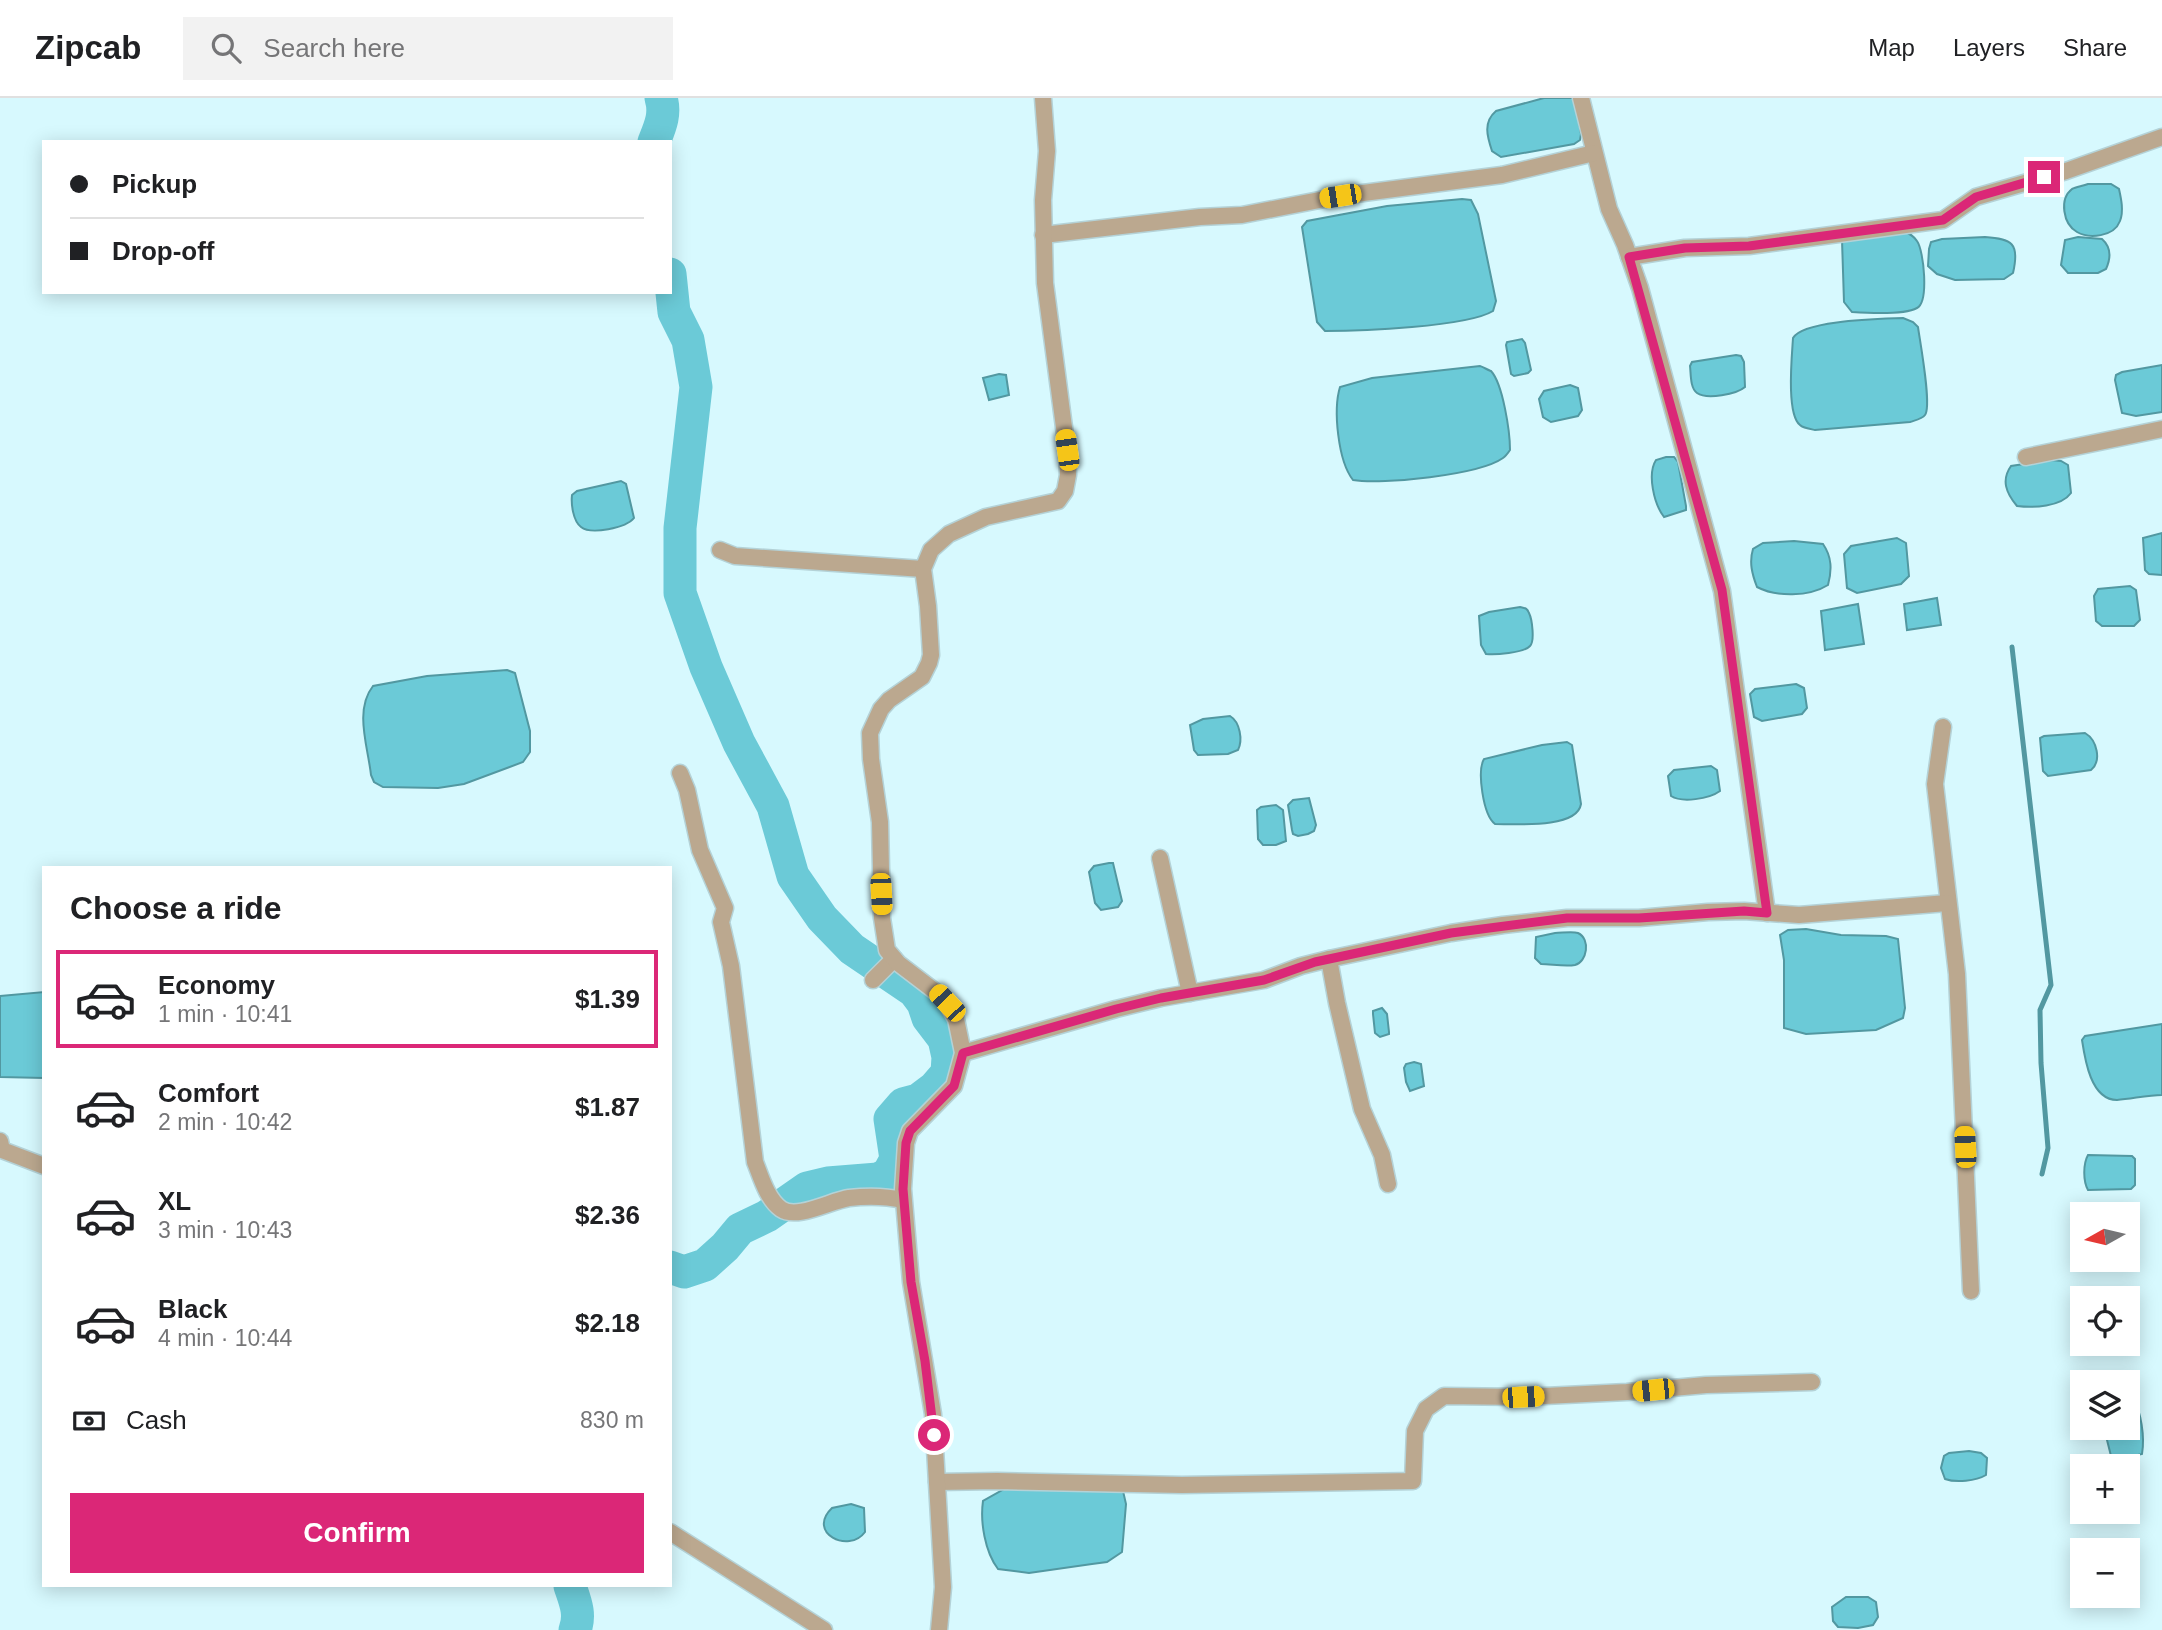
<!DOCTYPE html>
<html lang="en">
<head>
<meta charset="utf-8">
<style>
	body { margin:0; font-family:Arial,sans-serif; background:#f2f2f2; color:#202124; height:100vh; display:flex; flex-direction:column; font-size:26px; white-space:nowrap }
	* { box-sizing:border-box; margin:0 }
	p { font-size:23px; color:#757577 }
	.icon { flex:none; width:38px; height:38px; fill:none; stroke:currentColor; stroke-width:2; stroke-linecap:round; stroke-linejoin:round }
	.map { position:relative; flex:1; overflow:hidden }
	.panel { position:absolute; left:42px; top:768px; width:630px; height:721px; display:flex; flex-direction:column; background:#fff; border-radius:0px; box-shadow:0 4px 18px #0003 }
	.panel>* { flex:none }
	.hud { position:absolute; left:42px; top:42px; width:630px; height:154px; border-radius:0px; box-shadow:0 4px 18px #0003; display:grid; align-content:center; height:154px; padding:0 28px; background:#fff }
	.needle { width:46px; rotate:262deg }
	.buttons { position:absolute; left:2070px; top:1104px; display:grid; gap:14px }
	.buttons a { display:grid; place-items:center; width:70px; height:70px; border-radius:0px; background:#fff; box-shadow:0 4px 18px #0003; font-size:35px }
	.end { position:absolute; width:32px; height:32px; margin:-16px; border:9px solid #db2777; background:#fff; box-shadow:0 0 0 4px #fff }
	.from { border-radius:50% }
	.car { position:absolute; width:21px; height:42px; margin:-21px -10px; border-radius:9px; box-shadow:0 0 5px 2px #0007; background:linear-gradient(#f5c518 24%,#345 0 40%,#f5c518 0 76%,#345 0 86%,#f5c518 0) }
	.hud b { display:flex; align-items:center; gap:24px; height:66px; font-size:26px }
	.hud b+b { border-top:2px solid #e0e0e0 }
	.hud i { width:18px; height:18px; background:#202124 }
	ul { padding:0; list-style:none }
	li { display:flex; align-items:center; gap:21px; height:98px; margin:0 14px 10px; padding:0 14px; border:4px solid transparent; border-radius:0px }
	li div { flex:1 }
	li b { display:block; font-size:26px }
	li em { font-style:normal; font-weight:800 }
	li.active { border-color:#db2777 }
	li>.icon { width:63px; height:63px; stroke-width:1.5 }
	h2 { padding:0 28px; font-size:32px; line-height:84px }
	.pay { display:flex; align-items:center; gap:18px; height:77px; padding:0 28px; font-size:26px }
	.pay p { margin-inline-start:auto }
	.button { display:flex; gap:14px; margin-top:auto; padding:14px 28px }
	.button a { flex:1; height:80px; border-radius:0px; background:#db2777; color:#fff; font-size:28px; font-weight:800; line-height:80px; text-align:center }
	header { display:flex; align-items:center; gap:42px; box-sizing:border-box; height:98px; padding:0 35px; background:#fff; border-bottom:2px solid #e0e0e0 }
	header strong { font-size:33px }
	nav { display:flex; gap:38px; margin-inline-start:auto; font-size:24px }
	.search { width:490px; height:63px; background:#f2f2f2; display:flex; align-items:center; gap:18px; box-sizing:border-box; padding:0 24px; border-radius:0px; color:#757577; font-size:26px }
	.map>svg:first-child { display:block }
</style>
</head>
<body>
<header>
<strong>Zipcab</strong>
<div class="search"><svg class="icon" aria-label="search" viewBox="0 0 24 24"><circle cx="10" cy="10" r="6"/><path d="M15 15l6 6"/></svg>Search here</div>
<nav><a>Map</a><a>Layers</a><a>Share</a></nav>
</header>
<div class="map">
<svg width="2162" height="1532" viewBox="0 0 2162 1532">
	<rect width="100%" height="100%" fill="#d7f9fe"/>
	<g fill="#6bcad7" stroke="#5298a1" stroke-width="2">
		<path d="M1544 0H1573L1576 4 1581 36 1580 42 1574 46 1501 59 1492 53C1487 38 1483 24 1496 13Z"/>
		<path d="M2088 86H2111L2119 91C2121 100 2124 113 2120 123 2114 139 2089 141 2077 134 2063 126 2059 101 2072 91 2076 89 2083 88 2088 86Z"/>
		<path d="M1462 101 1471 102 1478 116 1496 203 1493 213C1467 229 1359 233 1325 233L1317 224 1302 129 1307 123 1387 108Z"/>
		<path d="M1904 133C1910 136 1914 138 1917 143 1924 153 1929 204 1917 210 1904 217 1867 215 1852 214L1844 204 1842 142Z"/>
		<path d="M1985 139C2012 141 2020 145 2013 175L2004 181 1955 182 1937 176 1928 168 1929 151 1931 144 1942 141Z"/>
		<path d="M2078 139 2102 141C2111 149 2111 160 2106 171L2098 175H2068L2061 167 2065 142Z"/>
		<path d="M1903 220 1913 224 1918 229C1920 244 1932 308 1925 317 1922 321 1916 322 1910 324L1815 332C1810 331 1803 330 1800 327 1786 316 1792 257 1793 240 1803 222 1881 221 1903 220Z"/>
		<path d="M1522 241 1525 245 1531 272 1528 275 1514 278 1511 276 1506 247 1507 244Z"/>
		<path d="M1736 257 1741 258 1744 264 1745 289C1737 296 1707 302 1697 295 1690 290 1691 276 1690 268L1692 264Z"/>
		<path d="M2162 267V314L2136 318 2122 315 2115 282 2116 277 2122 274Z"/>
		<path d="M1480 268C1481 268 1490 273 1491 273 1503 286 1510 334 1510 352 1508 355 1506 358 1503 360 1479 377 1382 387 1353 382 1338 363 1333 312 1340 289L1372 280Z"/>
		<path d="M999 276 1006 277 1009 297 989 302 983 280Z"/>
		<path d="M1570 287 1578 290 1582 312 1578 318 1551 324 1543 319 1539 301 1544 293Z"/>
		<path d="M1666 359H1674L1678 364 1686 408V412L1664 419C1654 406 1647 376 1656 362Z"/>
		<path d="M2051 362 2061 363 2068 367 2071 395C2061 409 2033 410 2017 408 2006 395 2001 382 2011 368Z"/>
		<path d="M621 383 626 386 634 420C626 430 591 437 581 429 573 423 571 406 572 397L577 393Z"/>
		<path d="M2162 435V477L2149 476 2145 472 2143 440Z"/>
		<path d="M1897 440 1906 445 1909 478 1901 486 1857 495 1847 490 1844 456 1851 448Z"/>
		<path d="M1794 443 1823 446C1832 459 1832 472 1828 487 1809 499 1776 499 1757 489 1752 476 1749 464 1753 451L1763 445Z"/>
		<path d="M2130 488 2136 492 2140 522 2134 528H2102L2096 523 2094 498 2098 491Z"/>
		<path d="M1937 500 1941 527 1907 532 1904 506Z"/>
		<path d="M1858 506 1864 546 1825 552 1821 513Z"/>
		<path d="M1520 509C1525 510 1527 510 1529 515 1532 521 1535 543 1530 548 1524 555 1494 557 1486 556L1481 547 1479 518 1489 514Z"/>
		<path d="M507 572 515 575 530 633V654L523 664 464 686 438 690 383 689 374 684 371 677C368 649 354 612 373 588L427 578Z"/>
		<path d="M1796 586 1804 590 1807 610 1802 616 1762 623 1754 619 1750 596 1755 591Z"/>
		<path d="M1230 618C1240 624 1243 642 1238 652L1228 656 1198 657 1194 652 1190 627 1203 621Z"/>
		<path d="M2085 635C2097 642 2102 663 2091 672L2048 678 2043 673 2040 640 2044 638Z"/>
		<path d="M1567 644 1572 647 1581 706C1577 731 1515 726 1495 726 1483 717 1477 673 1484 661L1542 647Z"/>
		<path d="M1711 668 1717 672 1720 693C1709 701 1682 705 1671 698L1668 678 1674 672Z"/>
		<path d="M1309 700 1316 727 1314 733 1308 736 1298 738 1293 736 1292 732 1288 707 1293 702Z"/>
		<path d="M1276 707 1283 712 1286 743 1276 747H1263L1258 741 1257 712 1261 709Z"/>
		<path d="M1109 765H1113L1122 803 1118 809 1101 812 1095 805 1089 774 1094 768Z"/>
		<path d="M1806 831 1841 837 1886 838 1898 841 1905 910 1903 920 1876 932 1806 936 1784 930V862L1780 837 1788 832Z"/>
		<path d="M1555 835C1562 835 1572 833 1578 835 1591 841 1587 864 1575 867 1565 869 1551 866 1541 866L1535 860 1536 839Z"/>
		<path d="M44 894V980L0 979V898Z"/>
		<path d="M1382 910 1387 916 1389 934V936L1380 939 1375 935 1373 916V913Z"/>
		<path d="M2162 926V997C2147 997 2132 1001 2117 1002 2091 1002 2085 962 2082 942L2085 938Z"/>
		<path d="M1414 964 1421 966 1424 988 1410 993 1406 984 1404 970 1406 966Z"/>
		<path d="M2088 1057 2132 1058 2135 1061V1087L2131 1091 2088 1092C2083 1083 2083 1066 2088 1057Z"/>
		<path d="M2128 1299H2133C2141 1314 2145 1339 2142 1356L2117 1362 2111 1358 2104 1330H2128Z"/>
		<path d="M1969 1353 1981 1355 1987 1360 1986 1377C1976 1383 1956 1385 1945 1381L1941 1370 1944 1358 1949 1355Z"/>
		<path d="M1006 1390 1123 1393 1126 1406 1122 1454 1107 1464 1092 1466 1029 1475 998 1471C985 1454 980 1424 983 1403Z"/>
		<path d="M851 1406 864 1410 865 1434C849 1456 806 1435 832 1410Z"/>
		<path d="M1846 1499H1868L1876 1504 1878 1519 1873 1527 1858 1530 1838 1529 1833 1523 1832 1509Z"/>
	</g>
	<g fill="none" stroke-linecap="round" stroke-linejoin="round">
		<path stroke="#5298a1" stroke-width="5" d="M2012 549 2051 887 2040 912 2041 965 2048 1050 2042 1076"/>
		<g stroke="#6bcad7" stroke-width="33">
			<path d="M654 44C660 29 666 16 661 0"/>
			<path d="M670 176 674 214 688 242 696 289 680 430V495L706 569 739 645 773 708 793 778 822 820 852 851 914 893 923 905 928 920 944 941 948 959 947 975 934 990 918 1002 903 1006 890 1021 896 1061 888 1076 878 1081 828 1085 807 1090 767 1118 740 1131 725 1149 705 1167 684 1174 670 1169"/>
			<path d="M570 1488C575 1503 581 1516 575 1532"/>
		</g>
		<g stroke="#b4d2d7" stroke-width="19">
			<g id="street">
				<path d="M1581 0 1609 111 1625 147 1640 190 1722 493 1767 815"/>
				<path d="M1043 137 1200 119 1242 117 1340 98 1502 77 1594 55"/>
				<path d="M1629 159 1685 150 1749 148 1943 122 1976 99 2066 73 2162 39"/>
				<path d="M2026 359 2162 331"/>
				<path d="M720 452 735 458 923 471"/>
				<path d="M1943 629 1935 686 1957 876 1971 1193"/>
				<path d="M680 675 687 692 700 752 725 810 721 824 731 868 755 1064C761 1079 767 1101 781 1111 797 1122 830 1103 849 1100 866 1098 885 1098 903 1102"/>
				<path d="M1160 760 1190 895"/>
				<path d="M1329 861 1337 905 1362 1011 1382 1057 1388 1086"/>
				<path d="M873 882 894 861"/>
				<path d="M963 955 1116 911 1161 900 1264 882 1301 868 1329 861 1451 835 1503 827 1567 820H1639L1708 814 1744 813 1799 817 1947 805"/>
				<path d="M0 1043 2 1052 44 1068"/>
				<path d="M937 1384 997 1383 1182 1387 1413 1383 1415 1333 1426 1311 1444 1298 1523 1299 1627 1294 1706 1287 1812 1284"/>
				<path d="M670 1434 824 1532"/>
				<path d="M939 1532 943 1489 933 1316 911 1184 903 1091 906 1045 910 1033 954 988 963 955 956 921 947 905 936 894 898 865 887 852 882 820 880 724 871 661 870 635 881 611 889 602 922 579 929 565 931 557 928 508 923 471 931 452 949 436 986 419 1058 403 1065 393 1068 377 1067 352 1045 185 1043 102 1047 53 1043 0"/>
			</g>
		</g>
		<use href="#street" stroke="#bba88f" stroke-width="16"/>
	</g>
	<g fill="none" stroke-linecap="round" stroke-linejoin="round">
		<path stroke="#db2777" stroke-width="9" d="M934 1337 925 1263 911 1184 903 1091 906 1045 910 1033 954 988 963 955 1116 911 1161 900 1264 882 1315 864 1451 835 1567 820H1639L1744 813 1767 815 1722 492 1629 159 1685 150 1749 148 1943 122 1976 99 2044 79"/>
	</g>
</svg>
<div class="buttons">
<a><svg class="needle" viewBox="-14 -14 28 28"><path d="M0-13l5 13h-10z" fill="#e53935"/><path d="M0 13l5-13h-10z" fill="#757577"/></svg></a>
<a><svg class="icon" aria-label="locate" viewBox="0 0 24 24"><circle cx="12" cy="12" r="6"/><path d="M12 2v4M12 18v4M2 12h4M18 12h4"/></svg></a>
<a><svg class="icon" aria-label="layers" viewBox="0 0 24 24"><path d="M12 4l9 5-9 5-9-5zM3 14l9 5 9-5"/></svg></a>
<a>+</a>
<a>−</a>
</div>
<i class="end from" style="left:934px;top:1337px"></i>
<i class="end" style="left:2044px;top:79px"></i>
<i class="car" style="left:1340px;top:98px;rotate:261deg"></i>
<i class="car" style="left:1067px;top:352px;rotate:352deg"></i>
<i class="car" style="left:881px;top:796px;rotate:177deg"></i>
<i class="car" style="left:947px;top:905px;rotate:317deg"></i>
<i class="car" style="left:1965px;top:1049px;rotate:357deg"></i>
<i class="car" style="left:1653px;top:1292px;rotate:264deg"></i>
<i class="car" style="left:1523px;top:1299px;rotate:87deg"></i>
<div class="hud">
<b><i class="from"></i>Pickup</b>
<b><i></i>Drop-off</b>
</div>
<section class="panel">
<h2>Choose a ride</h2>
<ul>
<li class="active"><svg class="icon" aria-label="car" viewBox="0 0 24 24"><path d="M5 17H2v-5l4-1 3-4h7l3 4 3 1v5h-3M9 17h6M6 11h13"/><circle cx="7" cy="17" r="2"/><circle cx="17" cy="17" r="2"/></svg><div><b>Economy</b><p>1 min · 10:41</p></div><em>$1.39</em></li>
<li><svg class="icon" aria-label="car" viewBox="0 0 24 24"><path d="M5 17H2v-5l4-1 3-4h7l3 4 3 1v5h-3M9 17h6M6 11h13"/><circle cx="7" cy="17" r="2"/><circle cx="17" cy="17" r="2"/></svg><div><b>Comfort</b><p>2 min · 10:42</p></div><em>$1.87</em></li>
<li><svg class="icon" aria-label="car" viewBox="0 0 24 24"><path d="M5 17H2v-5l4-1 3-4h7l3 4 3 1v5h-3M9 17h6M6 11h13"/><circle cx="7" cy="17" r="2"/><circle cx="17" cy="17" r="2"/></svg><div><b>XL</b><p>3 min · 10:43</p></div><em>$2.36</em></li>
<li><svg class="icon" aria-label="car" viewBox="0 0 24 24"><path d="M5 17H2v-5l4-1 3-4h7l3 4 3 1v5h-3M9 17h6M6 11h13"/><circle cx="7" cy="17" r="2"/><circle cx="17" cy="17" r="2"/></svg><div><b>Black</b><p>4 min · 10:44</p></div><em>$2.18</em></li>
</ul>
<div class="pay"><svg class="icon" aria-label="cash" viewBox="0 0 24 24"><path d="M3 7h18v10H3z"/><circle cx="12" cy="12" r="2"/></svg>Cash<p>830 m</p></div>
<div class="button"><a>Confirm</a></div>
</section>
</div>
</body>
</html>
